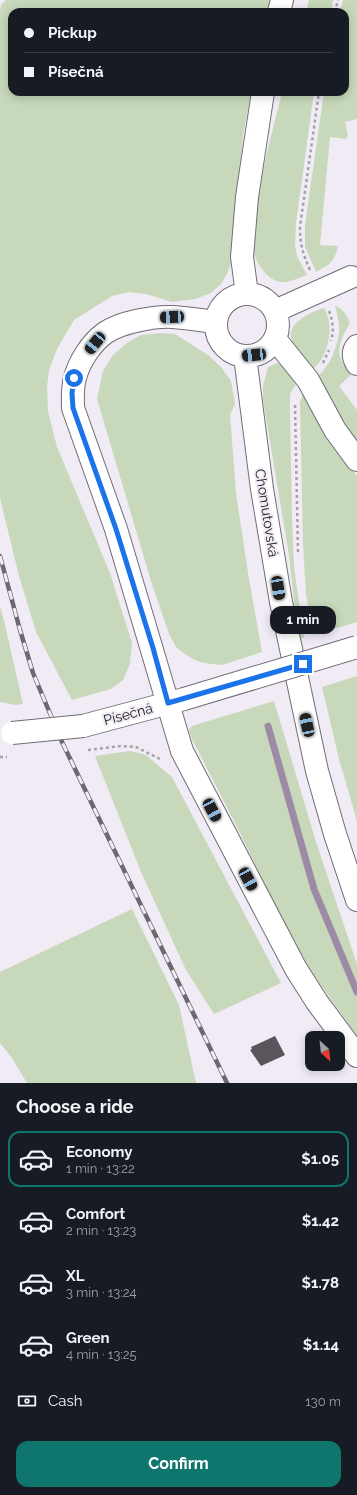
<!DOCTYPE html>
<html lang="en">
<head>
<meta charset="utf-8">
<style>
	body { margin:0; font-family:Raleway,sans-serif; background:#20242c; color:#f1f3f6; height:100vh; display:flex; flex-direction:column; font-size:15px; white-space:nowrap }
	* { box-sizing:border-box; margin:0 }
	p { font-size:13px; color:#9ea1a6 }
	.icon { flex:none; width:22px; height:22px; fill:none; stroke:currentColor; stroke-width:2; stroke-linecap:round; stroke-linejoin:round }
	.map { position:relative; height:1083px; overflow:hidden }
	.panel { display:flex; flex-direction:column; background:#171b24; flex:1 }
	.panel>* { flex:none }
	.guide { position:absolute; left:8px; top:8px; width:341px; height:88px; border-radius:12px; box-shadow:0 2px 10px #0003; display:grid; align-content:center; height:88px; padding:0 16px; background:#171b24 }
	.needle { width:26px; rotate:153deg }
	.tools { position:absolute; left:305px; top:1031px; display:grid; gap:8px }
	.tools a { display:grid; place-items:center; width:40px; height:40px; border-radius:8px; background:#171b24; box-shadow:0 2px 10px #0003; font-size:20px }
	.end { position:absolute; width:18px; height:18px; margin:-9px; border:5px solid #1a73e8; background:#fff; box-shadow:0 0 0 2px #fff }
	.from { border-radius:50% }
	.bubble { position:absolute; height:28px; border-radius:12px; background:#171b24; box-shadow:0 2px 10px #0003; font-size:13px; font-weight:700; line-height:28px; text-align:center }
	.car { position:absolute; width:12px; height:24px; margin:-12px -6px; border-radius:5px; box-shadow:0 0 3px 1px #0007; background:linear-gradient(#222 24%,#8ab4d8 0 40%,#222 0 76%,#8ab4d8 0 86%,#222 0) }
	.guide b { display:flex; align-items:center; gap:14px; height:38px; font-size:15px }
	.guide b+b { border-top:1px solid #363941 }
	.guide i { width:10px; height:10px; background:#f1f3f6 }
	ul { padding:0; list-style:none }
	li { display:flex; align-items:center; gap:12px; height:56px; margin:0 8px 6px; padding:0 8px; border:2px solid transparent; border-radius:12px }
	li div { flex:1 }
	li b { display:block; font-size:15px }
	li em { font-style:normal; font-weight:700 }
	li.on { border-color:#0f766e }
	li>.icon { width:36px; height:36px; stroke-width:1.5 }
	h2 { padding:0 16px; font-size:18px; line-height:48px }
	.pay { display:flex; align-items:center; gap:10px; height:44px; padding:0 16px; font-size:15px }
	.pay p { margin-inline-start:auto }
	.primary-button { display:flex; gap:8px; margin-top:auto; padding:8px 16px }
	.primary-button a { flex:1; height:46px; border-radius:12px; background:#0f766e; color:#fff; font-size:16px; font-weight:700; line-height:46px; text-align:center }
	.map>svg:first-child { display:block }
</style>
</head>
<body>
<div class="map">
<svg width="357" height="1083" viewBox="0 0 357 1083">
	<rect width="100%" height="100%" fill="#f1ebf5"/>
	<g fill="#c7d9ba">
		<path d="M6 0H271L268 12H12V92H251L243 135 232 260 228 272 221 284 211 293 195 299 172 302 146 294 129 292 112 296 74 320 57 349 49 370 47 387 48 411 57 447 110 573 132 643 130 664 123 680 111 689 72 700 36 632 19 576 0 498V11L1 5Z"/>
		<path d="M309 0H333L331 12H306Z"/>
		<path d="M343 0H357V119L345 122 348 136 346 139 330 137 320 245 338 246C334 263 330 264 316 272L305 247V225L324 92H345V12H340Z"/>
		<path d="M282 92H314L296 223 295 244 297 256 307 275C298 278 290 283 280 282 265 279 254 260 252 245 251 238 254 228 255 221 259 177 272 135 282 92Z"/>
		<path d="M335 306C343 308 347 316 350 323 344 333 336 347 341 359 343 364 348 370 351 375L339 386 357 410V444L343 423 317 377C330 366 337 348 339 332 340 324 337 314 335 306Z"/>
		<path d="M324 308C335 325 329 357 312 370 306 362 298 354 294 345 282 325 308 313 324 308Z"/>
		<path d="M161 333 175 334 208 355 221 367 231 381 235 404 230 415 236 493 249 579 262 652 222 665 211 664 197 661 186 655 176 647 169 634 151 581 97 399 103 371 113 355 127 343 141 335Z"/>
		<path d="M278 363 286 368 298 381 290 394V409L292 515 294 567 304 637 301 639 295 610 289 555 263 400V386L268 367Z"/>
		<path d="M304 391 337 452 357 476V622L313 635 306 594 303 544 300 402Z"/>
		<path d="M0 606 6 629 23 704 15 705 0 702Z"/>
		<path d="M357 676V821L339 759 322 687Z"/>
		<path d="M274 701 317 845 357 964V1036L311 971 276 907 241 835 192 739 189 730 192 726Z"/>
		<path d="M130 751 146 755 172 777 281 983 214 1014 186 970 141 872 95 756Z"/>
		<path d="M132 909 179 1005 196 1083H27L12 1058 0 1043V972Z"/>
	</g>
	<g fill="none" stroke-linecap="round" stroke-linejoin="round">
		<path stroke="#9d8aa7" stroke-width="7" d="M268 726 314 889 357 992"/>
	</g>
	<path fill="#5a555d" d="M275 1036 285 1055 261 1066 250 1050 252 1049 251 1047Z"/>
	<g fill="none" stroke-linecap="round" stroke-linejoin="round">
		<g stroke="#716c75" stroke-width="24">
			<g id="minor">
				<circle cx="247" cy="325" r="31"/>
				<path d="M275 311 351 277"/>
				<path d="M215 322C201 320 187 318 173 317 154 316 121 322 105 333 91 343 79 362 75 378 72 388 73 398 73 408L116 529 182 751 296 969 317 1002 357 1056"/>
				<path d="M275 339 308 380 335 430 357 460"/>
				<path d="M357 346C352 352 353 357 357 364"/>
				<path d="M245 356 262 489 281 602 317 771 335 834 357 900"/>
			</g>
		</g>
		<g stroke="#716c75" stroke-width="24">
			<path id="major" d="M83 726 184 699"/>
		</g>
		<g stroke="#716c75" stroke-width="24">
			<g id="highway">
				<path d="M279 12 282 0"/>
				<path d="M247 294 242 257 247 197 263 92"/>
			</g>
		</g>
		<g stroke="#a6a2a9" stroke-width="2.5" stroke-dasharray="3 3" stroke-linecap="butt">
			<path d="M335 12 338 0"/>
			<path d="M310 270C303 254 300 245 300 227L319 92"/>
			<path d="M329 311C333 322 334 330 331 341"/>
			<path d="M323 363 329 350"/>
			<path d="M295 405 298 552"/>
			<path d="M88 750 121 746 136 747 160 759"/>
			<path d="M0 757H7"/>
		</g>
		<use href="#minor" stroke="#fff" stroke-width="22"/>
		<use href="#major" stroke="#fff" stroke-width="22"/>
		<use href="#highway" stroke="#fff" stroke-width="22"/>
		<g stroke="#6c686e" stroke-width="4.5">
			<path id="rail" d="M0 556 20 630 33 673 62 742 227 1083"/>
		</g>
		<use href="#rail" stroke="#f1ebf5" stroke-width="3" stroke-dasharray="9" stroke-linecap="butt"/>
		<g stroke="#716c75" stroke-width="24" stroke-linecap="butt">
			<g id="major-bridge">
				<path d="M184 699 357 647"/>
				<path d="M12 733 83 726"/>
			</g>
		</g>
		<use href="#major-bridge" stroke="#fff" stroke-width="22"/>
	</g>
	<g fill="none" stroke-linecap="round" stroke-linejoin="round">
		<path stroke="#1a73e8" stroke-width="5" d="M74 378 72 393 73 408 116 529 153 648 168 703 303 664"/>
	</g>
	<g text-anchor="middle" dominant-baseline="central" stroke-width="4" stroke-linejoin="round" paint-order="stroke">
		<g font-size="14" fill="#1e1c1f" stroke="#f1ebf5">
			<text transform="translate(267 513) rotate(81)">Chomutovská</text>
			<text transform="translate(128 714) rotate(-15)">Písečná</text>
		</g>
	</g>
</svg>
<div class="tools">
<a><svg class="needle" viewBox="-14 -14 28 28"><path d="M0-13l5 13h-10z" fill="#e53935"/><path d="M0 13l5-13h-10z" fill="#9ea1a6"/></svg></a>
</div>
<i class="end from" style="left:74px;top:378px"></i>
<i class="end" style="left:303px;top:664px"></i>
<div class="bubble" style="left:270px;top:606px;width:66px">1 min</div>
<i class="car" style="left:172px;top:317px;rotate:267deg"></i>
<i class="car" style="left:95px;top:343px;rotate:219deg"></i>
<i class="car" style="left:254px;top:355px;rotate:264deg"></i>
<i class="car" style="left:278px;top:588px;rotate:171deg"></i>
<i class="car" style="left:307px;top:725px;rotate:348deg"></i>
<i class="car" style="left:212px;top:810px;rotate:152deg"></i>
<i class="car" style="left:248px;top:879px;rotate:152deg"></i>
<div class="guide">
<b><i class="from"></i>Pickup</b>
<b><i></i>Písečná</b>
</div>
</div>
<section class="panel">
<h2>Choose a ride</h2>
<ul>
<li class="on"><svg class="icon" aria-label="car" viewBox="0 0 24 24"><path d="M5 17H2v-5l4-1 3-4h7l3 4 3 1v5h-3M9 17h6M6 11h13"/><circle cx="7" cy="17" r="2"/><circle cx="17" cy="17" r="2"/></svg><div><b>Economy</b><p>1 min · 13:22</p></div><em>$1.05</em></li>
<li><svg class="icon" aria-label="car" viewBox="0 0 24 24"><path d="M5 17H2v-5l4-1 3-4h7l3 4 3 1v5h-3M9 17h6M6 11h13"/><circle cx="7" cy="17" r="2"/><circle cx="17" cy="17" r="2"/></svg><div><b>Comfort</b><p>2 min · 13:23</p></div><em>$1.42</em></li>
<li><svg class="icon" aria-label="car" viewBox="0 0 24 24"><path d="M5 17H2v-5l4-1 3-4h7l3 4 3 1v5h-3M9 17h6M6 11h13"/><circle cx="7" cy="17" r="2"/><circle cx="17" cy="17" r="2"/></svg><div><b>XL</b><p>3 min · 13:24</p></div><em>$1.78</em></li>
<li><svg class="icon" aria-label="car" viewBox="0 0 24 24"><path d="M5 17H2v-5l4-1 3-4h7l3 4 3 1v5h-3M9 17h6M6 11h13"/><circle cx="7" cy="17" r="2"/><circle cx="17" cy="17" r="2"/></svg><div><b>Green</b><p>4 min · 13:25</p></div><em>$1.14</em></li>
</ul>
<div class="pay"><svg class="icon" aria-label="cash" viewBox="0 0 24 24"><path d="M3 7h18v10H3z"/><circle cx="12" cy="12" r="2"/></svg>Cash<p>130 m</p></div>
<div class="primary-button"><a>Confirm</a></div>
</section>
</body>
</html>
